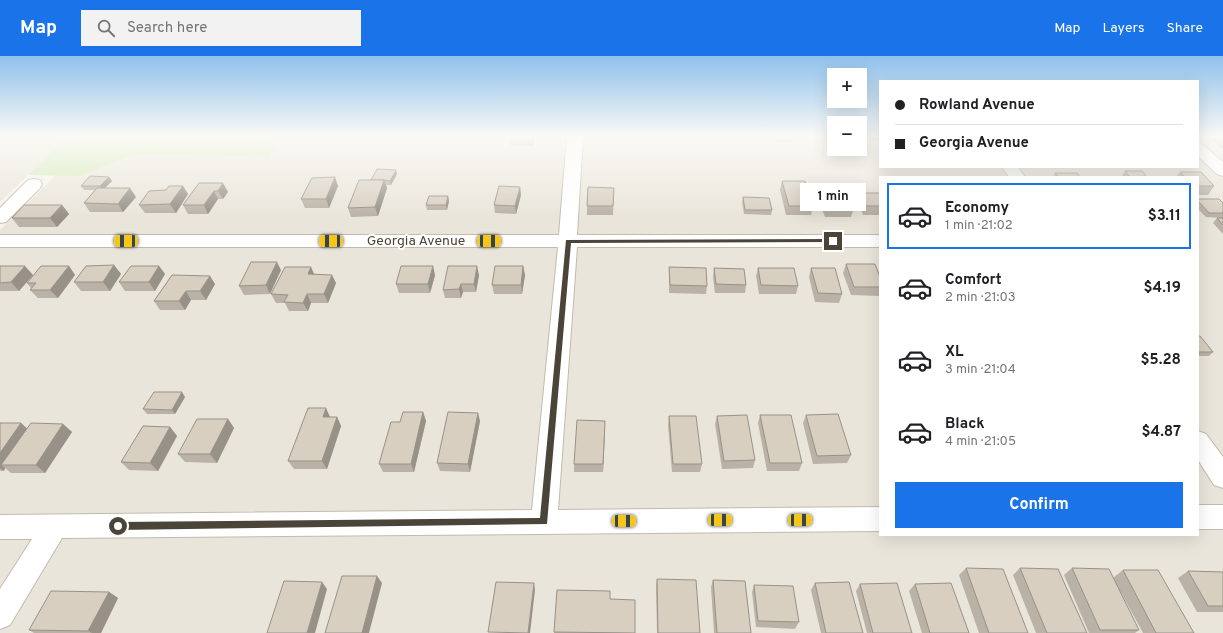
<!DOCTYPE html>
<html lang="en">
<head>
<meta charset="utf-8">
<style>
	body { margin:0; font-family:Overpass,sans-serif; background:#f2f2f2; color:#202124; height:100vh; display:flex; flex-direction:column; font-size:15px; white-space:nowrap }
	* { box-sizing:border-box; margin:0 }
	p { font-size:13px; color:#757577 }
	.icon { flex:none; width:22px; height:22px; fill:none; stroke:currentColor; stroke-width:2; stroke-linecap:round; stroke-linejoin:round }
	.map { position:relative; flex:1; overflow:hidden }
	.panel { position:absolute; left:879px; top:120px; width:320px; height:360px; display:flex; flex-direction:column; background:#fff; border-radius:0px; box-shadow:0 4px 16px #0002 }
	.panel>* { flex:none }
	.banner { position:absolute; left:879px; top:24px; width:320px; height:88px; border-radius:0px; box-shadow:0 4px 16px #0002; display:grid; align-content:center; height:88px; padding:0 16px; background:#fff }
	.tools { position:absolute; left:827px; top:12px; display:grid; gap:8px }
	.tools a { display:grid; place-items:center; width:40px; height:40px; border-radius:0px; background:#fff; box-shadow:0 4px 16px #0002; font-size:20px }
	.end { position:absolute; width:18px; height:18px; margin:-9px; border:5px solid #4b4439; background:#fff; box-shadow:0 0 0 2px #fff }
	.from { border-radius:50% }
	.bubble { position:absolute; height:28px; border-radius:0px; background:#fff; box-shadow:0 4px 16px #0002; font-size:13px; font-weight:700; line-height:28px; text-align:center }
	.car { position:absolute; width:12px; height:24px; margin:-12px -6px; border-radius:5px; box-shadow:0 0 3px 1px #0007; background:linear-gradient(#f5c518 24%,#345 0 40%,#f5c518 0 76%,#345 0 86%,#f5c518 0) }
	.banner b { display:flex; align-items:center; gap:14px; height:38px; font-size:15px }
	.banner b+b { border-top:1px solid #e0e0e0 }
	.banner i { width:10px; height:10px; background:#202124 }
	ul { padding:7px 0 0; list-style:none }
	li { display:flex; align-items:center; gap:12px; height:66px; margin:0 8px 6px; padding:0 8px; border:2px solid transparent; border-radius:0px }
	li div { flex:1 }
	li b { display:block; font-size:15px }
	li em { font-style:normal; font-weight:700 }
	li.current { border-color:#1a73e8 }
	li>.icon { width:36px; height:36px; stroke-width:1.5 }
	.primary-button { display:flex; gap:8px; margin-top:auto; padding:8px 16px }
	.primary-button a { flex:1; height:46px; border-radius:0px; background:#1a73e8; color:#fff; font-size:16px; font-weight:700; line-height:46px; text-align:center }
	header { display:flex; align-items:center; gap:24px; box-sizing:border-box; height:56px; padding:0 20px; background:#1a73e8; color:#fff }
	header strong { font-size:19px }
	nav { display:flex; gap:22px; margin-inline-start:auto; font-size:14px }
	.search { width:280px; height:36px; background:#f2f2f2; display:flex; align-items:center; gap:10px; box-sizing:border-box; padding:0 14px; border-radius:0px; color:#757577; font-size:15px }
	.map>svg:first-child { display:block }
</style>
</head>
<body>
<header>
<strong>Map</strong>
<div class="search"><svg class="icon" aria-label="search" viewBox="0 0 24 24"><circle cx="10" cy="10" r="6"/><path d="M15 15l6 6"/></svg>Search here</div>
<nav><a>Map</a><a>Layers</a><a>Share</a></nav>
</header>
<div class="map">
<svg width="1223" height="577" viewBox="0 0 1223 577">
	<rect width="100%" height="100%" fill="#f6f3ec"/>
	<g fill="#eae5da" fill-rule="evenodd">
		<path d="M0 80H68L0 146Z"/>
		<path d="M281 80H834V93H860V80H880V111H1198V80H1223V577H0V174L56 119 80 120 135 98 269 101ZM880 121H1198V479H880Z"/>
	</g>
	<path fill="#d2eab5" d="M68 80H281L269 101 135 98 80 120 28 119Z"/>
	<g fill="none" stroke-linecap="round" stroke-linejoin="round">
		<g stroke="#c2bbae" stroke-width="2">
			<g id="minor">
				<path d="M567 80H583L577 179H880V191H577L558 454 880 451V475L62 482 10 569 0 573V533L32 483H0V459L532 454 558 191H0V179H559Z"/>
				<path d="M1198 87 1203 89 1223 106V120L1217 118 1198 100Z"/>
				<path d="M1002 111H1018L1025 121H1009Z"/>
				<path d="M34 123 40 124 42 128 40 132 6 166 0 167V152L28 124Z"/>
				<path d="M1198 375 1206 378 1223 401V432L1214 429 1198 404Z"/>
				<rect x="1198" y="449" width="25" height="24"/>
			</g>
		</g>
		<use href="#minor" fill="#fff" fill-rule="evenodd"/>
	</g>
	<g fill="#bab2a6">
		<path d="M510 80H535L534 90H511Z"/>
		<rect x="593" y="80" width="22" height="1"/>
		<rect x="626" y="80" width="23" height="1"/>
		<path d="M694 80H717V82L694 81Z"/>
		<path d="M730 80H755L754 82H730Z"/>
		<path d="M765 80H792L791 87H777L775 82H765Z"/>
		<rect x="800" y="80" width="23" height="1"/>
		<path d="M869 80H880V84H871Z"/>
		<path d="M1209 80H1223V92H1221Z"/>
		<path d="M1125 115 1147 121H1123L1122 120Z"/>
		<path d="M1180 116H1201L1214 130 1208 139H1198V121H1176Z"/>
		<path d="M1055 117 1080 121H1053Z"/>
		<path d="M397 118 391 129H386L387 132 378 160 351 161 348 152 371 124Z"/>
		<path d="M109 121 112 125 105 132 136 141 123 156H90L84 147 95 134H84L81 130Z"/>
		<path d="M782 125 813 150 811 159H786L780 134Z"/>
		<path d="M199 127 228 136 223 143H218L208 158H188L183 149Z"/>
		<path d="M338 130 329 152H305L301 143Z"/>
		<path d="M520 131 521 139 516 158 495 157 494 149Z"/>
		<path d="M614 132 613 159H587V150Z"/>
		<path d="M166 134 188 138 176 157H145L139 149Z"/>
		<path d="M861 137H880V159H863L858 146Z"/>
		<path d="M822 138 854 152 851 161H825L819 146Z"/>
		<path d="M448 140 449 145 447 154H427L426 149Z"/>
		<path d="M743 141 772 154 771 159 744 158 742 146Z"/>
		<path d="M1198 143 1223 147V162L1206 161 1198 153Z"/>
		<path d="M62 149 69 158 57 171H19L12 162Z"/>
		<path d="M1217 162H1223V178L1213 167Z"/>
		<path d="M846 208 880 221V240L851 239 843 217Z"/>
		<path d="M114 209 121 218 110 235H81L74 226Z"/>
		<path d="M0 210 33 219 19 235H0Z"/>
		<path d="M69 210 75 219 58 242H38L30 234 31 232 27 227Z"/>
		<path d="M159 210 165 218 155 235H125L119 226Z"/>
		<path d="M523 210 525 219 522 238H494L492 229Z"/>
		<path d="M669 211 707 230 706 238 669 237Z"/>
		<path d="M714 212 746 229 745 237H715L713 221Z"/>
		<path d="M758 212 798 230 796 238H759L756 220Z"/>
		<path d="M811 212 842 238 839 247 815 246 809 221Z"/>
		<path d="M281 214 270 238 244 239 239 230Z"/>
		<path d="M315 218 336 227 328 247H311L308 255H289L285 247H276L271 238Z"/>
		<path d="M172 219 215 228 206 244H191L185 254H160L154 245Z"/>
		<path d="M435 219 430 237H399L396 228Z"/>
		<path d="M479 219 476 236H463L461 242H445L443 234Z"/>
		<path d="M1198 280 1213 296 1209 300H1198Z"/>
		<path d="M185 341 175 358H147L143 353Z"/>
		<path d="M423 356 426 365 414 416H383L379 408Z"/>
		<path d="M760 359 802 407 799 415H767L758 367Z"/>
		<path d="M806 359 851 399 847 407 813 408 803 367Z"/>
		<path d="M669 360 702 408 700 416H672L668 369Z"/>
		<path d="M717 360 755 404 753 412 722 413 715 368Z"/>
		<path d="M330 361H337L341 370 327 413H294L288 405Z"/>
		<path d="M228 363 234 372 217 407 185 406 178 398Z"/>
		<path d="M480 365 470 416 440 415 437 407Z"/>
		<path d="M0 367H21L27 373 63 368 72 376 45 417H11L5 412 4 415H0Z"/>
		<path d="M170 371 177 380 158 415 129 414 121 406Z"/>
		<path d="M605 373 603 416H574V408Z"/>
		<path d="M966 512 1028 577H979L959 519Z"/>
		<path d="M1020 512 1087 577H1036L1013 519Z"/>
		<path d="M1072 512 1139 574 1135 577H1089L1064 519Z"/>
		<path d="M1123 514 1194 577H1143L1113 522Z"/>
		<path d="M1188 515 1223 516V556H1197L1178 522Z"/>
		<path d="M657 523 700 577H657L656 530Z"/>
		<path d="M713 524 751 577H714L711 531Z"/>
		<path d="M815 527 863 577H821L811 534Z"/>
		<path d="M860 528 912 577H867L856 535Z"/>
		<path d="M915 528 969 577H922L909 535Z"/>
		<path d="M754 529 799 566 795 573 756 571 752 536Z"/>
		<path d="M109 536 118 542 101 577H34L29 574Z"/>
		<path d="M610 543 635 577H554V576Z"/>
	</g>
	<g fill="#979187">
		<path d="M533 80H535L534 90 533 81Z"/>
		<path d="M396 114 397 118 391 129 390 125Z"/>
		<path d="M109 121 112 125 103 134 100 130Z"/>
		<path d="M335 121 338 130 329 152 326 143Z"/>
		<path d="M384 124 387 132 378 160 375 151Z"/>
		<path d="M223 127 228 136 223 143 218 135Z"/>
		<path d="M183 130 188 138 176 157 170 148Z"/>
		<path d="M520 131 521 139 516 158 515 150Z"/>
		<path d="M130 132 136 141 123 156 118 148Z"/>
		<path d="M214 135 218 143 208 158 204 149Z"/>
		<path d="M448 140 449 145 447 154 446 149Z"/>
		<path d="M62 149 69 158 57 171 50 162Z"/>
		<path d="M277 206 281 214 270 238 266 229Z"/>
		<path d="M114 209 121 218 110 235 103 226Z"/>
		<path d="M25 210 33 219 19 235 11 226Z"/>
		<path d="M69 210 75 219 58 242 50 234Z"/>
		<path d="M159 210 165 218 155 235 149 226Z"/>
		<path d="M433 210 435 219 430 237 428 228Z"/>
		<path d="M477 210 479 219 476 236 474 228Z"/>
		<path d="M523 210 525 219 522 238 521 229Z"/>
		<path d="M311 211 315 220 308 218Z"/>
		<path d="M332 219 336 227 328 247 324 238Z"/>
		<path d="M210 220 215 228 206 244 200 235Z"/>
		<path d="M461 228 463 236 461 242 459 233Z"/>
		<path d="M186 235 191 244 185 254 179 245Z"/>
		<path d="M307 238 311 247 308 255 303 247Z"/>
		<path d="M182 336 185 341 175 358 172 354Z"/>
		<path d="M326 352 330 361 327 370 323 361Z"/>
		<path d="M423 356 426 365 414 416 411 408Z"/>
		<path d="M478 357 480 365 470 416 468 408Z"/>
		<path d="M337 361 341 370 327 413 322 405Z"/>
		<path d="M228 363 234 372 217 407 210 398Z"/>
		<path d="M605 365V373L603 416V408Z"/>
		<path d="M21 367 31 376 1 409 5 412 4 415 0 412V397Z"/>
		<path d="M63 368 72 376 45 417 36 409Z"/>
		<path d="M170 371 177 380 158 415 150 407Z"/>
		<path d="M377 520 382 527 369 577H362Z"/>
		<path d="M322 526 327 533 315 577H307Z"/>
		<path d="M534 527 535 534 530 577H528Z"/>
		<path d="M109 536 118 542 101 577H92L88 575Z"/>
	</g>
	<g fill="#d8cfc1" stroke="#979187">
		<path d="M510 80H533V81L510 82Z"/>
		<path d="M377 113 396 114 390 125 384 124H371Z"/>
		<path d="M1125 115H1142L1147 121H1130Z"/>
		<path d="M1180 116H1201L1214 130H1198V121H1185Z"/>
		<path d="M1055 117H1077L1080 121H1059Z"/>
		<path d="M90 120 109 121 100 130H81Z"/>
		<path d="M335 121 326 143H301L312 122Z"/>
		<path d="M359 124H384L375 151 348 152Z"/>
		<path d="M782 125H805L813 150H789Z"/>
		<path d="M199 127H223L218 135H214L204 149H183Z"/>
		<path d="M169 130H183L170 148 139 149 149 135 166 134Z"/>
		<path d="M499 130 520 131 515 150 494 149Z"/>
		<path d="M588 131 614 132 613 150H587Z"/>
		<path d="M97 132H130L118 148 84 147Z"/>
		<path d="M848 137 854 152H827L822 138Z"/>
		<path d="M861 137H880V150H866Z"/>
		<path d="M429 140H448L446 149H426Z"/>
		<path d="M743 141 769 142 772 154H745Z"/>
		<path d="M1198 143H1219L1223 147V157H1209L1198 145Z"/>
		<path d="M24 149H62L50 162H12Z"/>
		<path d="M1217 162H1223V169Z"/>
		<path d="M251 206H277L266 229 239 230Z"/>
		<path d="M846 208H875L880 221V231H854Z"/>
		<path d="M114 209 103 226H74L86 210Z"/>
		<path d="M0 210H25L11 226 0 227Z"/>
		<path d="M41 210H69L50 234H30L36 227H27Z"/>
		<path d="M131 210H159L149 226H119Z"/>
		<path d="M401 210H433L428 228H396Z"/>
		<path d="M448 210H477L474 228H461L459 233 443 234Z"/>
		<path d="M495 210H523L521 229H492Z"/>
		<path d="M285 211H311L308 218 332 219 324 238H307L303 247 284 246 288 239 271 238Z"/>
		<path d="M669 211 706 212 707 230 670 229Z"/>
		<path d="M714 212 744 213 746 229 716 228Z"/>
		<path d="M758 212H794L798 230 761 229Z"/>
		<path d="M811 212H835L842 238 818 237Z"/>
		<path d="M172 219 210 220 200 235H186L179 245H154Z"/>
		<path d="M1198 280H1200L1213 296H1198Z"/>
		<path d="M154 336H182L172 354 143 353Z"/>
		<path d="M308 352H326L323 361H337L322 405H288Z"/>
		<path d="M403 356H423L411 408H379L391 366H400Z"/>
		<path d="M448 356 478 357 468 408 437 407Z"/>
		<path d="M838 358 851 399 817 400 806 359Z"/>
		<path d="M747 359 755 404 724 405 717 360Z"/>
		<path d="M760 359H791L802 407H770Z"/>
		<path d="M669 360H696L702 408H673Z"/>
		<path d="M197 363H228L210 398H178Z"/>
		<path d="M577 364 605 365 603 408H574Z"/>
		<path d="M0 367H21L0 397Z"/>
		<path d="M31 367 63 368 36 409H1Z"/>
		<path d="M143 370 170 371 150 407 121 406Z"/>
		<path d="M966 512 1003 513 1028 577H989Z"/>
		<path d="M1020 512 1058 513 1087 577H1047Z"/>
		<path d="M1072 512 1109 513 1139 574H1100Z"/>
		<path d="M1123 514H1158L1194 577H1156Z"/>
		<path d="M1188 515 1223 516V550H1208Z"/>
		<path d="M342 520H377L362 577H325Z"/>
		<path d="M657 523 696 524 700 577H658Z"/>
		<path d="M713 524 745 525 751 577H717Z"/>
		<path d="M284 525 322 526 307 577H267Z"/>
		<path d="M496 526 534 527 528 577 488 576Z"/>
		<path d="M849 526 863 577H826L815 527Z"/>
		<path d="M897 527 912 577H873L860 528Z"/>
		<path d="M951 527 969 577H930L915 528Z"/>
		<path d="M754 529 793 530 799 566 758 565Z"/>
		<path d="M557 534 610 535V543L635 544V577L554 576Z"/>
		<path d="M51 535 109 536 88 575 29 574Z"/>
	</g>
	<linearGradient id="sky" x2="0" y2="1"><stop stop-color="#8fc1ec"/><stop offset="0.5" stop-color="#fbfaf6"/><stop offset="1" stop-color="#fbfaf6" stop-opacity="0"/></linearGradient>
	<rect width="1223" height="161" fill="url(#sky)"/>
	<path fill="#4b4439" d="M833 183 836 185 835 186 571 187 547 468 118 474 114 470 118 466 540 462 566 184Z"/>
	<g text-anchor="middle" dominant-baseline="central" stroke-width="4" stroke-linejoin="round" paint-order="stroke">
		<g font-size="14" fill="#4b4439" stroke="#fff">
			<text x="416" y="185">Georgia Avenue</text>
		</g>
	</g>
</svg>
<div class="tools">
<a>+</a>
<a>−</a>
</div>
<i class="end from" style="left:118px;top:470px"></i>
<i class="end" style="left:833px;top:185px"></i>
<div class="bubble" style="left:800px;top:127px;width:66px">1 min</div>
<i class="car" style="left:126px;top:185px;rotate:270deg"></i>
<i class="car" style="left:331px;top:185px;rotate:270deg"></i>
<i class="car" style="left:489px;top:185px;rotate:90deg"></i>
<i class="car" style="left:720px;top:464px;rotate:90deg"></i>
<i class="car" style="left:800px;top:464px;rotate:89deg"></i>
<i class="car" style="left:624px;top:465px;rotate:90deg"></i>
<div class="banner">
<b><i class="from"></i>Rowland Avenue</b>
<b><i></i>Georgia Avenue</b>
</div>
<section class="panel">
<ul>
<li class="current"><svg class="icon" aria-label="car" viewBox="0 0 24 24"><path d="M5 17H2v-5l4-1 3-4h7l3 4 3 1v5h-3M9 17h6M6 11h13"/><circle cx="7" cy="17" r="2"/><circle cx="17" cy="17" r="2"/></svg><div><b>Economy</b><p>1 min · 21:02</p></div><em>$3.11</em></li>
<li><svg class="icon" aria-label="car" viewBox="0 0 24 24"><path d="M5 17H2v-5l4-1 3-4h7l3 4 3 1v5h-3M9 17h6M6 11h13"/><circle cx="7" cy="17" r="2"/><circle cx="17" cy="17" r="2"/></svg><div><b>Comfort</b><p>2 min · 21:03</p></div><em>$4.19</em></li>
<li><svg class="icon" aria-label="car" viewBox="0 0 24 24"><path d="M5 17H2v-5l4-1 3-4h7l3 4 3 1v5h-3M9 17h6M6 11h13"/><circle cx="7" cy="17" r="2"/><circle cx="17" cy="17" r="2"/></svg><div><b>XL</b><p>3 min · 21:04</p></div><em>$5.28</em></li>
<li><svg class="icon" aria-label="car" viewBox="0 0 24 24"><path d="M5 17H2v-5l4-1 3-4h7l3 4 3 1v5h-3M9 17h6M6 11h13"/><circle cx="7" cy="17" r="2"/><circle cx="17" cy="17" r="2"/></svg><div><b>Black</b><p>4 min · 21:05</p></div><em>$4.87</em></li>
</ul>
<div class="primary-button"><a>Confirm</a></div>
</section>
</div>
</body>
</html>
